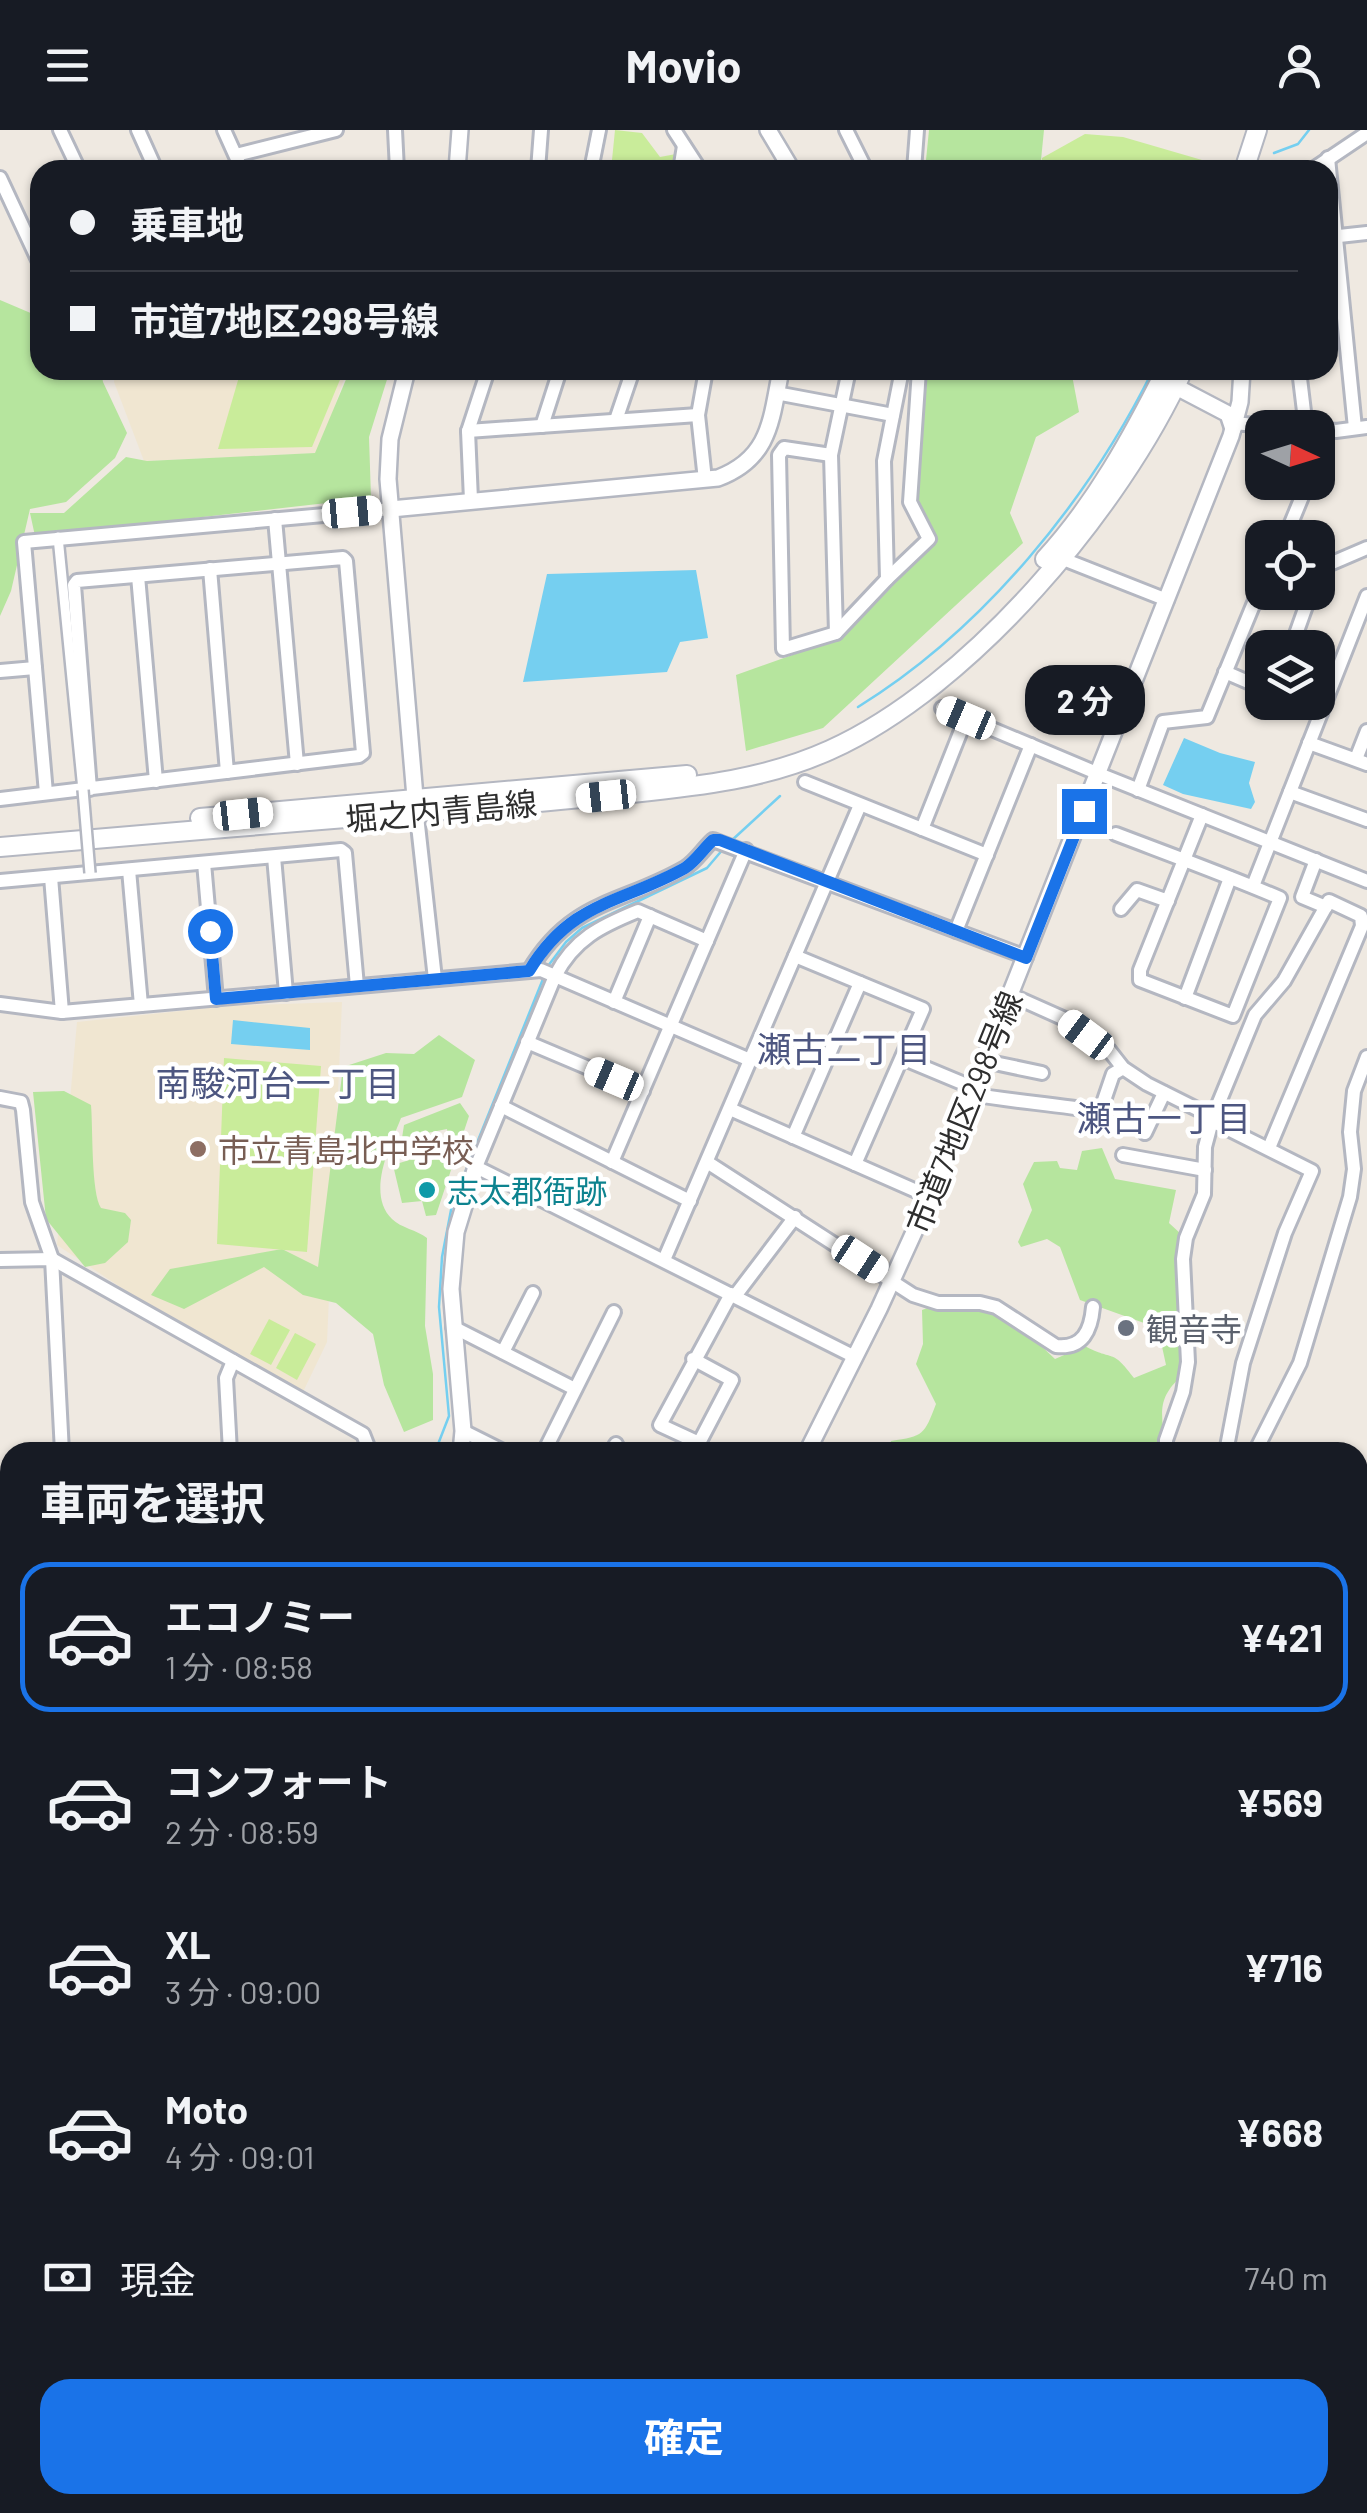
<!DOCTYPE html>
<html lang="ja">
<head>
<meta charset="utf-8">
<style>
	body { margin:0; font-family:Barlow,"Noto Sans JP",sans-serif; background:#242831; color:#f1f3f6; height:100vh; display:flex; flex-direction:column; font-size:38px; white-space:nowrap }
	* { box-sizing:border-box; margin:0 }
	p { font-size:32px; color:#9ea1a6 }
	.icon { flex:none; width:55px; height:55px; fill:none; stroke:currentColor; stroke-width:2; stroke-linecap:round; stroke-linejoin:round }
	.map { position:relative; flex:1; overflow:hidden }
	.drawer { position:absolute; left:0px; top:1312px; width:1368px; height:1072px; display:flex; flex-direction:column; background:#171b24; border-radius:30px 30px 0 0; box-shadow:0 2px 8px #0004 }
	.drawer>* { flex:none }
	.top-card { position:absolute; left:30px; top:30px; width:1308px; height:220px; border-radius:30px; box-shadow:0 2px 8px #0004; display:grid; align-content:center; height:220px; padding:0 40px; background:#171b24 }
	.needle { width:65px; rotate:94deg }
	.tools { position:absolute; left:1245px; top:280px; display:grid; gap:20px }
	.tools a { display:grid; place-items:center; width:90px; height:90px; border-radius:20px; background:#171b24; box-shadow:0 2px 8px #0004; font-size:50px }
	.end { position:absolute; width:45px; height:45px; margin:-22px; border:12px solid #1a73e8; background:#fff; box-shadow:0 0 0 5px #fff }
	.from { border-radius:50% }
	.bubble { position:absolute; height:70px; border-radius:30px; background:#171b24; box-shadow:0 2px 8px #0004; font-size:32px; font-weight:700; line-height:70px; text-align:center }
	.car { position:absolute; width:30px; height:60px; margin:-30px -15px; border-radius:12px; box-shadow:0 0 8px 2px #0007; background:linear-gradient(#fff 24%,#345 0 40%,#fff 0 76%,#345 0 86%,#fff 0) }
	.top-card b { display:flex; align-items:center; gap:35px; height:95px; font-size:38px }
	.top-card b+b { border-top:2px solid #363941 }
	.top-card i { width:25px; height:25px; background:#f1f3f6 }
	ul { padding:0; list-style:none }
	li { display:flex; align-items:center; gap:30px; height:150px; margin:0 20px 15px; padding:0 20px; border:5px solid transparent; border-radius:30px }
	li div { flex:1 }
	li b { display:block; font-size:38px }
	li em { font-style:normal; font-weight:700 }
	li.selected { border-color:#1a73e8 }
	li>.icon { width:90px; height:90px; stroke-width:1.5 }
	h2 { padding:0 40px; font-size:45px; line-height:120px }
	.pay { display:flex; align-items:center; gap:25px; height:110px; padding:0 40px; font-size:38px }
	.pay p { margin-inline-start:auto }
	.button { display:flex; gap:20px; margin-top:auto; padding:20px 40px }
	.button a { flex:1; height:115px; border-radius:30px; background:#1a73e8; color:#fff; font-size:40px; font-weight:700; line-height:115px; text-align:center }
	header { display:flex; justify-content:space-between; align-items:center; height:130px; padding:0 40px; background:#171b24; font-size:45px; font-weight:700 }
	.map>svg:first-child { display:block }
</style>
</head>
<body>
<header><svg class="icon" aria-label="menu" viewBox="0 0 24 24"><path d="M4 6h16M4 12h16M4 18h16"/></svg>Movio<svg class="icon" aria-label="person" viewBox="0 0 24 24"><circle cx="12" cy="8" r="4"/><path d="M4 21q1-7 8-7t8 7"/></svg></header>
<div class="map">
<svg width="1367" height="2383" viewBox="0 0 1367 2383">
	<rect width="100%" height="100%" fill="#efe9e1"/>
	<g fill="#f0e6d1">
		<path d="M115 240H347L319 323 144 331 114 252Z"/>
		<path d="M342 872 327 1212 302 1264 149 1176 57 1115 77 892 228 876Z"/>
	</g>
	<g fill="#b6e59e">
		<path d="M929 0H1044L1040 40H925Z"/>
		<path d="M0 170 40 187V240H101L103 252 127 303 115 328 66 372 30 379 11 461 0 486Z"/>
		<path d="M350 240H390L369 307 371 368 35 406 30 383H64L126 327 147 331 315 323Z"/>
		<path d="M948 240H1071L1079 282 1036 307 1010 383 1023 413 823 598 746 621 736 545 843 507 936 411 918 369 927 248Z"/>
		<path d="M439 905 475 930 462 967 401 988C390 1016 366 1064 392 1089 401 1098 417 1100 427 1108L425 1196 433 1244V1290L404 1302 384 1255 373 1204 336 1173 303 1165 264 1137 184 1179 151 1165 170 1139 282 1119 318 1137 343 937 386 923 414 924Z"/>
		<path d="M64 961 91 975C93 998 91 1063 101 1078L125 1083 131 1090 128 1112 105 1133 85 1137 46 1089 33 962Z"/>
		<path d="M460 973 469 986 436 1085 426 1086 422 1071 402 1073 393 1035 416 1028 418 1037 450 1021 447 999 402 1008 404 995Z"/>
		<path d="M1102 1018 1115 1049 1176 1060 1169 1093 1181 1104 1184 1244C1151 1272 1166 1287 1163 1322H887L891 1311C924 1306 924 1305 936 1274L916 1234 923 1214 922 1180 930 1177C996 1179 1007 1183 1055 1229L1085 1216C1114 1232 1111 1217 1134 1248L1166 1235 1158 1198 1080 1170 1060 1117 1047 1109 1021 1117 1018 1112 1032 1080 1023 1054 1034 1032 1057 1031 1060 1038 1077 1040 1082 1021Z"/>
	</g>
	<g fill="#c9ec9a">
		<path d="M615 0 642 3 660 27 676 24 673 40H611Z"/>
		<path d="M1085 4 1123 7 1202 30 1207 40H1042V28Z"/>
		<path d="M241 240H344L312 317 218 319Z"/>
		<path d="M224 928 321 936 307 1122 217 1114Z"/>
		<path d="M269 1189 290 1200 271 1235 250 1224Z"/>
		<path d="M295 1203 316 1214 297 1250 276 1238Z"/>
	</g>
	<g fill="#75cff0">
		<path d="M696 440 708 508 680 512 667 542 523 552 547 444Z"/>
		<path d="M1184 608 1220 623 1255 632 1249 653 1255 672 1251 679 1183 664 1163 655Z"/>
		<path d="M233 890 310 898V920L231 914Z"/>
	</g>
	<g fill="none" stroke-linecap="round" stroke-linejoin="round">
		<g stroke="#75cff0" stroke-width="2.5">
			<path d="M1274 23 1298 14 1309 0"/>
			<path d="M858 577C983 500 1088 371 1153 240"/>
			<path d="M730 712 780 666"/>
			<path d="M548 836 566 812 582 798 707 738 724 718"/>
			<path d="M435 1322 449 1286 439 1177 442 1127 452 1075 543 849"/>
			<path d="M0 1798 10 1792"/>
		</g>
		<g stroke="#75cff0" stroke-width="18">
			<path d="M0 1530 10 1568"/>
			<path d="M1358 1550 1367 1528"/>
			<path d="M0 1784 10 1772"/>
			<path d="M886 2383 891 2375"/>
		</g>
		<g stroke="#b4b7c1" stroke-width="14">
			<g id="pedestrian">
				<path d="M58 407 83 660"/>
				<path d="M978 2375 990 2383"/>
			</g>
		</g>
		<g stroke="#b4b7c1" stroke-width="18">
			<g id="minor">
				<path d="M60 0 79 40"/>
				<path d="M138 0 156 40"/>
				<path d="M224 0 242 40"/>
				<path d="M395 0 397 40"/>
				<path d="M674 0 700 40"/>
				<path d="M846 0 866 40"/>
				<path d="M236 25 336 0"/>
				<path d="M1328 28 1355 298"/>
				<path d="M538 40 541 0"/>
				<path d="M591 40 599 0"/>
				<path d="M680 40 684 16"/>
				<path d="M914 40 917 0"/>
				<path d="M1312 40 1367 3"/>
				<path d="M0 48 40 134"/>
				<path d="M1330 107 1367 103"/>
				<path d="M1299 240 1306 298"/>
				<path d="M776 263 893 285"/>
				<path d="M616 290 633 240"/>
				<path d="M1232 293 1292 298"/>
				<path d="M542 296 560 240"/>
				<path d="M1318 299 1336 301 1367 297"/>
				<path d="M468 301 698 285"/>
				<path d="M831 325 784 318 779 325 783 519 836 503 887 449 884 331 902 240"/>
				<path d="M1318 328 1329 300"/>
				<path d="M705 350 698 285 706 240"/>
				<path d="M471 370 468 301 488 240"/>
				<path d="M275 389 297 634"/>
				<path d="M1285 408 1308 352"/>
				<path d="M1058 427 1167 470"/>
				<path d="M210 439 227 642"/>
				<path d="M1318 439 1367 418"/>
				<path d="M138 446 156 651"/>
				<path d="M887 449 929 409 910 372 919 240"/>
				<path d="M836 503 831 325 849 240"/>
				<path d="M1291 518 1311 462"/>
				<path d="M0 541 35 538"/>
				<path d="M1225 542 1262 558"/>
				<path d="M1296 572 1321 583"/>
				<path d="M942 578 1099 644 1367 751"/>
				<path d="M1309 613 1367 634"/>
				<path d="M1356 629 1367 601"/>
				<path d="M805 652 987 725"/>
				<path d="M1138 660 1163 592 1207 587 1256 468 1267 462"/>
				<path d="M1290 662 1367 690"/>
				<path d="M46 663 24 412 391 379"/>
				<path d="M0 669 359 626 363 623 346 431 343 428 77 451 74 455 90 659"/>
				<path d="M416 677 435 849"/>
				<path d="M922 699 966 588"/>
				<path d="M1116 704C1171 725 1226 745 1280 768L1233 886 1140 850V840L1202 685"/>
				<path d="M274 727 286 863"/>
				<path d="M1316 730 1302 767 1326 777"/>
				<path d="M204 733 216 869"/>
				<path d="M129 740 141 875"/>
				<path d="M51 747 62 882"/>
				<path d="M0 751 341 720 345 723 357 856"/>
				<path d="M1253 756 1367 466"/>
				<path d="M1121 779 1137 760 1168 771"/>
				<path d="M956 801 1031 615"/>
				<path d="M707 811 638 781C601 796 574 809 555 846L476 1037 855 1227"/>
				<path d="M795 826 923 879 855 1034"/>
				<path d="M529 841C572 769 621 775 685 738 696 731 703 719 713 710L1026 827"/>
				<path d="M1011 865 1067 890 1105 915 1123 938 1147 954 1213 987"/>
				<path d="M1185 868 1230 748"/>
				<path d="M614 872 650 786"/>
				<path d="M0 874 62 882 541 840 750 930"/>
				<path d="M527 912 643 961"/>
				<path d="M902 928 974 958"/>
				<path d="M985 931 1042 943"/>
				<path d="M971 964C1015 972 1057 974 1100 982L1113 944 1123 938"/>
				<path d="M0 968 21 972 23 980 32 1072 52 1129 62 1322"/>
				<path d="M501 976 690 1071"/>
				<path d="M730 979 930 1067"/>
				<path d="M1212 991 1312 1041 1285 1103 1243 1233 1226 1322"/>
				<path d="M1145 1003 1164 963"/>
				<path d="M793 1007 860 853"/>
				<path d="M1123 1025 1205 1040"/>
				<path d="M612 1032 746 720"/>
				<path d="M707 1032 913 1165 938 1173H980L996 1177 1056 1216C1083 1219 1091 1200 1093 1177"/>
				<path d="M0 1130 52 1129 363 1304 370 1322"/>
				<path d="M664 1130 860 675"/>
				<path d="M735 1166 795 1087"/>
				<path d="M453 1197 575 1259"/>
				<path d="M503 1222 533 1163"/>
				<path d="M693 1229 732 1250 699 1313 660 1295 731 1164"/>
				<path d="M463 1301 505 1322"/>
				<path d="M230 1322 226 1248 233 1231"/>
				<path d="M544 1322 614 1182"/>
				<path d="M612 1322 616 1314"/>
				<path d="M1166 1322V1310L1183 1262 1188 1232 1183 1129 1186 1108 1204 1064 1205 1017 1213 987 1255 885 1284 851 1329 771 1361 786 1362 796 1269 1018"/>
				<path d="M1255 1322 1300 1233 1350 1067 1354 1039 1350 1002 1354 961 1367 927"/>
				<path d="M0 1352 10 1351"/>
				<path d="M0 1570H10"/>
				<path d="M1358 1720 1367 1700"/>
				<path d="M1358 1769 1367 1748"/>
				<path d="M0 1807 10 1801"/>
				<path d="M1358 1809 1367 1813"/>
				<path d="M1358 1858 1367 1863"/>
				<path d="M1358 1935 1367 1940"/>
				<path d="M0 1944 10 1945"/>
				<path d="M1358 1995 1367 1999"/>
				<path d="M1358 2087 1367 2072"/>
				<path d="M1358 2101 1367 2103"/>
				<path d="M0 2120 10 2118"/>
				<path d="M300 2375 302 2383"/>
				<path d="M991 2375 1002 2383"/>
				<path d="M1153 2375 1169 2383"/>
				<path d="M1281 2375 1298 2383"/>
				<path d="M444 2383 454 2375"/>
				<path d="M591 2383 606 2375"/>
				<path d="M1119 2383 1124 2375"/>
				<path d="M1226 2383 1230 2375"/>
				<path d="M1358 2383 1367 2361"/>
			</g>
		</g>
		<g stroke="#b4b7c1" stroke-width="20">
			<g id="tertiary">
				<path d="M768 0 792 40"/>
				<path d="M457 40 460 0"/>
				<path d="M407 240 390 309 388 349 415 667"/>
				<path d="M1165 251 1228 284 1233 299"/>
				<path d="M391 379 718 348C771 328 771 289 781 240"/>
				<path d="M461 1322 463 1301 451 1159 456 1102 476 1037"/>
				<path d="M807 1322 879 1179 930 1067 1231 306 1240 272 1242 240"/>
				<path d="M0 1865 10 1867"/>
				<path d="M1358 2333 1367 2337"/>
			</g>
		</g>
		<g stroke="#b4b7c1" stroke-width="22">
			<g id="secondary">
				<path d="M1244 40 1257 0"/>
				<path d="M1045 429C1095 375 1133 306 1166 240"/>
				<path d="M200 688 687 645"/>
				<path d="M0 717C160 703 321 690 481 677 532 673 582 668 632 663 700 656 766 649 830 620 970 557 1120 379 1183 240"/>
				<path d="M0 2206 10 2213"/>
				<path d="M228 2375 237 2383"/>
			</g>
		</g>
		<g stroke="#c9c9c9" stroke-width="25">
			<path id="primary" d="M0 2360 10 2352"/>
		</g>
		<use href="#pedestrian" stroke="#fff" stroke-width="9"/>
		<use href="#minor" stroke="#fff" stroke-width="12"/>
		<use href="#tertiary" stroke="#fff" stroke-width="15"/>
		<use href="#secondary" stroke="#fff" stroke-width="18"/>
		<use href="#primary" stroke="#f2d163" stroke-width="20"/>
		<g stroke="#b4b7c1" stroke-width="14" stroke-linecap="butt">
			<path id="pedestrian-bridge" d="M83 660 90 743"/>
		</g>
		<use href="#pedestrian-bridge" stroke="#fff" stroke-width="9"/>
	</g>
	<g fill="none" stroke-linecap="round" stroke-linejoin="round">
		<path stroke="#1a73e8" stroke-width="12" d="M210 801 216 869 529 841C572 770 621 774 685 738 696 731 703 719 713 710H720L1026 828 1084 681"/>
	</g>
	<circle fill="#8d6e63" stroke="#fff" stroke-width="4" cx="198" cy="1019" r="10"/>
	<circle fill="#0f9aa8" stroke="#fff" stroke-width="4" cx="427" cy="1060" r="10"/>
	<circle fill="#6b7280" stroke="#fff" stroke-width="4" cx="1126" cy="1198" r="10"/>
	<g text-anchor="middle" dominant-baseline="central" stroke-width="9" stroke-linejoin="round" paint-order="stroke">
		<g font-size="32" fill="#2e2e2e" stroke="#fff">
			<text transform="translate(441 680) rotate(-5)">堀之内青島線</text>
			<text transform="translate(963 982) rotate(-68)">市道7地区298号線</text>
		</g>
		<g font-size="32" fill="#785e54" stroke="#fff" text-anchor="start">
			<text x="218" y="1019">市立青島北中学校</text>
		</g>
		<g font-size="32" fill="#0d838f" stroke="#fff" text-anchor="start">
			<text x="447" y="1060">志太郡衙跡</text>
		</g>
		<g font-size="32" fill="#5b616d" stroke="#fff" text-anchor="start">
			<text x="1146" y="1198">観音寺</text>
		</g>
		<g font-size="35" fill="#4d5680" stroke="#fff">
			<text x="844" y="918">瀬古二丁目</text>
			<text x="278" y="952">南駿河台一丁目</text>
			<text x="1164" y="987">瀬古一丁目</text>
		</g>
	</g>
</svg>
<div class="tools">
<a><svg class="needle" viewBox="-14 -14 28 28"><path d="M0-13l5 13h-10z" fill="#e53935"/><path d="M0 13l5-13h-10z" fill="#9ea1a6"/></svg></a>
<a><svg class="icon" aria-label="locate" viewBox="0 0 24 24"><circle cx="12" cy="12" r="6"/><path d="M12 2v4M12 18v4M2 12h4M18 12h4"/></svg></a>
<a><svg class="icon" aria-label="layers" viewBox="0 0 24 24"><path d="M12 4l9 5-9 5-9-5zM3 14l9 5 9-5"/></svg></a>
</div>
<i class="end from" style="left:210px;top:801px"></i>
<i class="end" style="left:1084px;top:681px"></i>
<div class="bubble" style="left:1025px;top:535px;width:120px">2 分</div>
<i class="car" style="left:352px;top:382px;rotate:85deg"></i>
<i class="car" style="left:966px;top:588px;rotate:293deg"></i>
<i class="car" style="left:606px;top:666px;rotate:264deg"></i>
<i class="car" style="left:243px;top:684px;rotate:84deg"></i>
<i class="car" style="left:1086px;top:905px;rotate:307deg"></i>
<i class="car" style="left:614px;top:949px;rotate:293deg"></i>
<i class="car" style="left:860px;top:1129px;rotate:123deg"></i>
<div class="top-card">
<b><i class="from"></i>乗車地</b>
<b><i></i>市道7地区298号線</b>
</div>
<section class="drawer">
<h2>車両を選択</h2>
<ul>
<li class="selected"><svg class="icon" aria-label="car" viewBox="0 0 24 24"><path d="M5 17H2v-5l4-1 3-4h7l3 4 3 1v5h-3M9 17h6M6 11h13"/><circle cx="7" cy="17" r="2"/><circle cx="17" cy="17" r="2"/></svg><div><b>エコノミー</b><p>1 分 · 08:58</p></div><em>¥421</em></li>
<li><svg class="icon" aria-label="car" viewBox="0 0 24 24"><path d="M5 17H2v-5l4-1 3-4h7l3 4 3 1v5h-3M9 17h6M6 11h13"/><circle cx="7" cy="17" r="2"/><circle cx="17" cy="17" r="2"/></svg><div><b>コンフォート</b><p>2 分 · 08:59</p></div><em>¥569</em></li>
<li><svg class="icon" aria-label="car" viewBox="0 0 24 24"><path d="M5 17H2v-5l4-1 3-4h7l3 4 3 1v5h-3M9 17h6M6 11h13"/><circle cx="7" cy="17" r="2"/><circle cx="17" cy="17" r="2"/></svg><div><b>XL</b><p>3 分 · 09:00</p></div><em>¥716</em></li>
<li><svg class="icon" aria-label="car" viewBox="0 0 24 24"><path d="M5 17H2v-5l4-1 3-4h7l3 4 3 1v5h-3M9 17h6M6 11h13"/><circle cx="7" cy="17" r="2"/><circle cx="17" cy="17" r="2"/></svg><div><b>Moto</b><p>4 分 · 09:01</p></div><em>¥668</em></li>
</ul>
<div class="pay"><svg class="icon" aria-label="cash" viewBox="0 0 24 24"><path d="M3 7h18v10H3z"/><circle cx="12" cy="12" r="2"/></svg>現金<p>740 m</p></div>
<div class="button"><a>確定</a></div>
</section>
</div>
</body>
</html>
